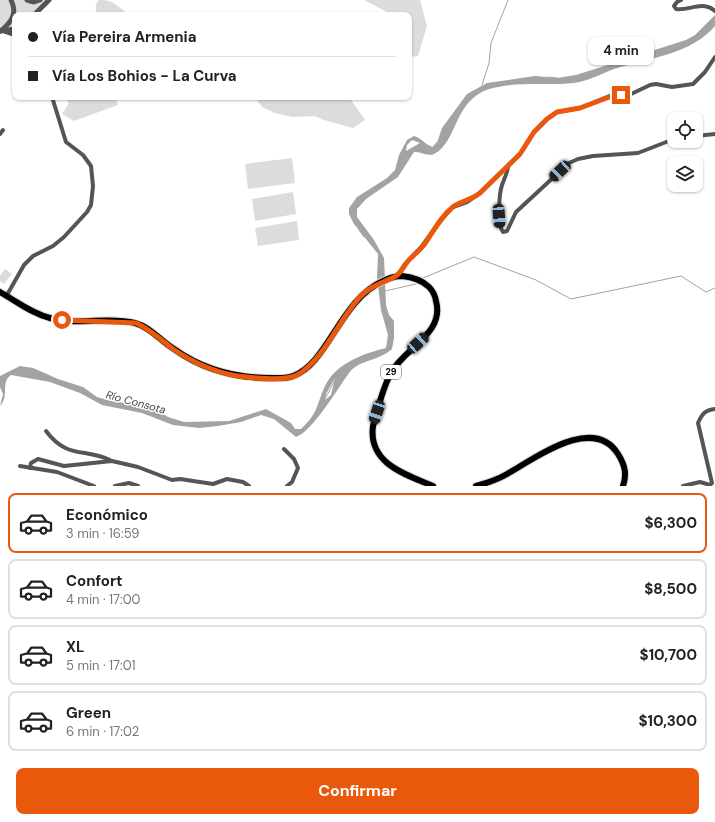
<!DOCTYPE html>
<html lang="es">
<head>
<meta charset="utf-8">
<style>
	body { margin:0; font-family:"DM Sans",sans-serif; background:#f2f2f2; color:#222; height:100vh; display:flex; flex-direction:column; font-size:15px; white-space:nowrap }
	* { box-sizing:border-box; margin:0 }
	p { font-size:13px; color:#767676 }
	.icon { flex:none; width:22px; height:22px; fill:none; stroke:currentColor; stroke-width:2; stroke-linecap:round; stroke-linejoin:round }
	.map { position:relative; height:486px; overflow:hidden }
	.sheet { display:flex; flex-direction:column; background:#fff; flex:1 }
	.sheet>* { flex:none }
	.guide { position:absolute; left:12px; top:12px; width:400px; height:88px; border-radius:8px; box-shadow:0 1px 3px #0004; display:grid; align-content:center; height:88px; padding:0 16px; background:#fff }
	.buttons { position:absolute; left:667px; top:112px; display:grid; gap:8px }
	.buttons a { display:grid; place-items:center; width:36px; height:36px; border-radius:8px; background:#fff; box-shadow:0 1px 3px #0004; font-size:20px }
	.end { position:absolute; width:18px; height:18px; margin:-9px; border:5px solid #ea580c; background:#fff; box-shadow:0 0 0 2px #fff }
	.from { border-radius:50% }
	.bubble { position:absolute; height:28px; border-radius:8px; background:#fff; box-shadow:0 1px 3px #0004; font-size:13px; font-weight:700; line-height:28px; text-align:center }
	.car { position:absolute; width:12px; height:24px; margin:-12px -6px; border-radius:5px; box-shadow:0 0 3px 1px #0007; background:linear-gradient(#222 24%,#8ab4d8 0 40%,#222 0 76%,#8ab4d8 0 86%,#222 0) }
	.guide b { display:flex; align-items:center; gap:14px; height:38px; font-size:15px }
	.guide b+b { border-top:1px solid #e0e0e0 }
	.guide i { width:10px; height:10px; background:#222 }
	ul { padding:7px 0 0; list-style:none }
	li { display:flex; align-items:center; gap:12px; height:60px; margin:0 8px 6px; padding:0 8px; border:2px solid #e0e0e0; border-radius:8px }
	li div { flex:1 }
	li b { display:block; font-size:15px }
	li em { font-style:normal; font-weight:700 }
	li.selected { border-color:#ea580c }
	li>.icon { width:36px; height:36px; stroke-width:1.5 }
	.action { display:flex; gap:8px; margin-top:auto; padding:8px 16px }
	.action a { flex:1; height:46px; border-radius:8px; background:#ea580c; color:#fff; font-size:16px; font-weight:700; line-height:46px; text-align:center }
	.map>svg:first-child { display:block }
</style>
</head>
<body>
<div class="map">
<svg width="715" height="486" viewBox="0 0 715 486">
	<rect width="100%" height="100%" fill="#fff"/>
	<g fill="#dcdcdc">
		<path d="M0 0H49L34 15H15V29L0 31Z"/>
		<path d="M99 0C114 0 115 5 126 12 130 15 135 12 139 15H97C96 9 94 5 99 0Z"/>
		<path d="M364 0H420L427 26 418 56 409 57V15H390L387 12Z"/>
		<path d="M64 97H115L118 105 74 121 62 114 69 103Z"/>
		<path d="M255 97H349L365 120 353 128 324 120 315 116 292 117 275 113 262 107Z"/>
		<path d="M292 158 295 183 248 189 245 164Z"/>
		<path d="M293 192 296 214 255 221 252 199Z"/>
		<path d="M297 221 299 240 258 246 255 228Z"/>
		<path d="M5 269 12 274 4 284 0 281V276Z"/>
	</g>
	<path fill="#a3a3a3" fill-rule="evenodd" d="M715 15V26C691 54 650 58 617 68 602 73 589 81 574 83 547 86 517 81 489 89 453 101 458 142 434 154 427 157 421 151 414 152L398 177 366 199 357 209V217L374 240 384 258 386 305 389 315 394 321V338L392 349C379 361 358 360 349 373 338 388 312 432 296 437L274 419 261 415 241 422 218 426 199 428 173 425 142 413 102 405 80 393 50 382 11 375C0 382 10 396 0 406L3 394 0 387V376L20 366 33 368 58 379 83 387 97 397 111 401 153 407 168 417 184 422 229 421 266 409 291 423 295 429H301C320 411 316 404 326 384 337 363 365 353 386 348L388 335 381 310 377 277 378 254 354 224 349 214V208L357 197 387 178 395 170 399 155 407 140 414 136C422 138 425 145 433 147L437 143 442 128 467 94 487 83 535 76 557 78 576 75 686 40 695 35ZM412 140 420 143 406 151 407 145ZM335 378 331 395 325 400 326 394Z"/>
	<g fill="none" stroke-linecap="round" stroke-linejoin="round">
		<g stroke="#a3a3a3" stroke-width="1">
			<path d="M548 77 557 78"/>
			<path d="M482 85 489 63 491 43 508 0"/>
			<path d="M433 147 437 142"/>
			<path d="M359 230 364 237"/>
			<path d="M423 278 474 257 536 280 571 299 681 276 706 292 715 288"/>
			<path d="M385 291 416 284"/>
			<path d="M324 401 336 378"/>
		</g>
		<g stroke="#dbdbdb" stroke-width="8">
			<g id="primary">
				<path d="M0 292C16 301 31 313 50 318 78 326 108 316 135 323 150 327 161 341 174 349 202 369 236 378 270 378 278 378 287 379 293 376 328 364 340 300 383 281 389 278 395 276 402 276 412 277 421 279 429 287 433 291 435 295 436 301 445 334 404 348 391 373 382 389 378 409 373 426 368 463 404 474 433 486"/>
				<path d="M476 486C487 483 497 480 507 474 534 459 593 414 618 454 625 465 627 474 623 486"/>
			</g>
		</g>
		<g stroke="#555" stroke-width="4">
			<path d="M681 0 677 2 674 6 676 9C690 11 702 0 715 11"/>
			<path d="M3 31 15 35"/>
			<path d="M0 134 3 130"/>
			<path d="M696 136 715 134"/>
			<path d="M508 167C507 174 504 179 502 185 499 194 497 225 503 232L507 231 516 212 569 163 578 159 593 156 638 153 674 139"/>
			<path d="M397 276 405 264 422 246 442 219 453 207 467 202 480 193 520 154 534 132 547 119 557 112 580 108 612 95H629L650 85 656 84 672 87 693 84 705 72 715 57"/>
			<path d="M7 295 24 265 33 256 53 246 64 237 87 212 91 205 93 186 91 166 83 155 66 142 52 97"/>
			<path d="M46 431C67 459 84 448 110 460"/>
			<path d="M284 449 294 459 298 468 292 482 287 486"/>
			<path d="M20 466 57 472 94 486"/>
			<path d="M30 468 31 463 38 459 64 466 112 461 138 467 172 480 180 479 213 484 227 479 243 482 249 486"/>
			<path d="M115 486 129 483 138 486"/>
			<path d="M683 486 700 482 710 485 712 483 698 423C702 414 705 410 715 409"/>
		</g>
		<g stroke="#555" stroke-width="5">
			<path d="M27 0 34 2 40 0"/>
			<path d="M34 15 49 0"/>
			<path d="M0 31 15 29"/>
			<path d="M1 31C11 22 18 14 11 0"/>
		</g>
		<use href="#primary" stroke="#000" stroke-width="6"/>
	</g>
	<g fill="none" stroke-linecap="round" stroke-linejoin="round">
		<path stroke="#ea580c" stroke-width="5" d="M62 320 136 323C150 329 161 340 173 349 192 362 215 372 237 376 253 378 284 382 297 375 324 360 339 319 360 297 371 285 383 283 396 276 400 274 405 264 409 260 414 255 420 250 424 245 433 232 441 216 454 206 462 201 471 200 480 193L520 154 534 132 547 119 557 112 580 108 612 96 621 95"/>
	</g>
	<g text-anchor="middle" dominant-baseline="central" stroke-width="3" stroke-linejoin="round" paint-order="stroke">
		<rect fill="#fff" stroke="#4c4c4c" stroke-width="1" x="381" y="365" width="20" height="14" rx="3"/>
		<g font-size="9" font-weight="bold" fill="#000">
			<text x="391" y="372">29</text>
		</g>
		<g font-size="11" font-style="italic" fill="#444" stroke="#fff">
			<text transform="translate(136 402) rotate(15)">Río Consota</text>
		</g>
	</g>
</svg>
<div class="buttons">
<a><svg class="icon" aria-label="locate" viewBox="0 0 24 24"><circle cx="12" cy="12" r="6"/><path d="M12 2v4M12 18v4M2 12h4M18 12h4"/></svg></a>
<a><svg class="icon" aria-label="layers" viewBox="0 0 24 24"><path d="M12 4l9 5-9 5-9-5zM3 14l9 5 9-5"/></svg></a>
</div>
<i class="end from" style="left:62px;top:320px"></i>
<i class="end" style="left:621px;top:95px"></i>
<div class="bubble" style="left:588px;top:37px;width:66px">4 min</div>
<i class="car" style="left:560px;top:171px;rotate:227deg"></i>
<i class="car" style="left:499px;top:216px;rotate:176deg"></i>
<i class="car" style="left:418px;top:343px;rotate:48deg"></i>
<i class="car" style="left:377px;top:412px;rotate:198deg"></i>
<div class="guide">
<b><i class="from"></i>Vía Pereira Armenia</b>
<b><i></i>Vía Los Bohios - La Curva</b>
</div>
</div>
<section class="sheet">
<ul>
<li class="selected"><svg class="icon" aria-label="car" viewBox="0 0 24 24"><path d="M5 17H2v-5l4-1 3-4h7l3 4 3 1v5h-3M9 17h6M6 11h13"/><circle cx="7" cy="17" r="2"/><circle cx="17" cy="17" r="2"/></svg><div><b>Económico</b><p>3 min · 16:59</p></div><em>$6,300</em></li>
<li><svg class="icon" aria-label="car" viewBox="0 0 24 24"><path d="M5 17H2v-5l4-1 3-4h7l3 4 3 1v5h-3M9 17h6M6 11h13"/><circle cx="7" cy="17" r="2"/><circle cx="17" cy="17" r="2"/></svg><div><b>Confort</b><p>4 min · 17:00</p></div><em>$8,500</em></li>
<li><svg class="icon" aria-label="car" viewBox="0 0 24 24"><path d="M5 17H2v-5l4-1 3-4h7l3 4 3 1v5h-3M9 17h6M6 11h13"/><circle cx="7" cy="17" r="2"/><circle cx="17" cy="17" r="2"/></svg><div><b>XL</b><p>5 min · 17:01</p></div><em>$10,700</em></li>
<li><svg class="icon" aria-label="car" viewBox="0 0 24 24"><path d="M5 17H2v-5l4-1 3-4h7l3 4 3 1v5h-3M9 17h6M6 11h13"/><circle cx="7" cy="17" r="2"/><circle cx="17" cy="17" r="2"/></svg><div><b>Green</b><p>6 min · 17:02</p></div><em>$10,300</em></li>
</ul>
<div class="action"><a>Confirmar</a></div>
</section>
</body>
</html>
